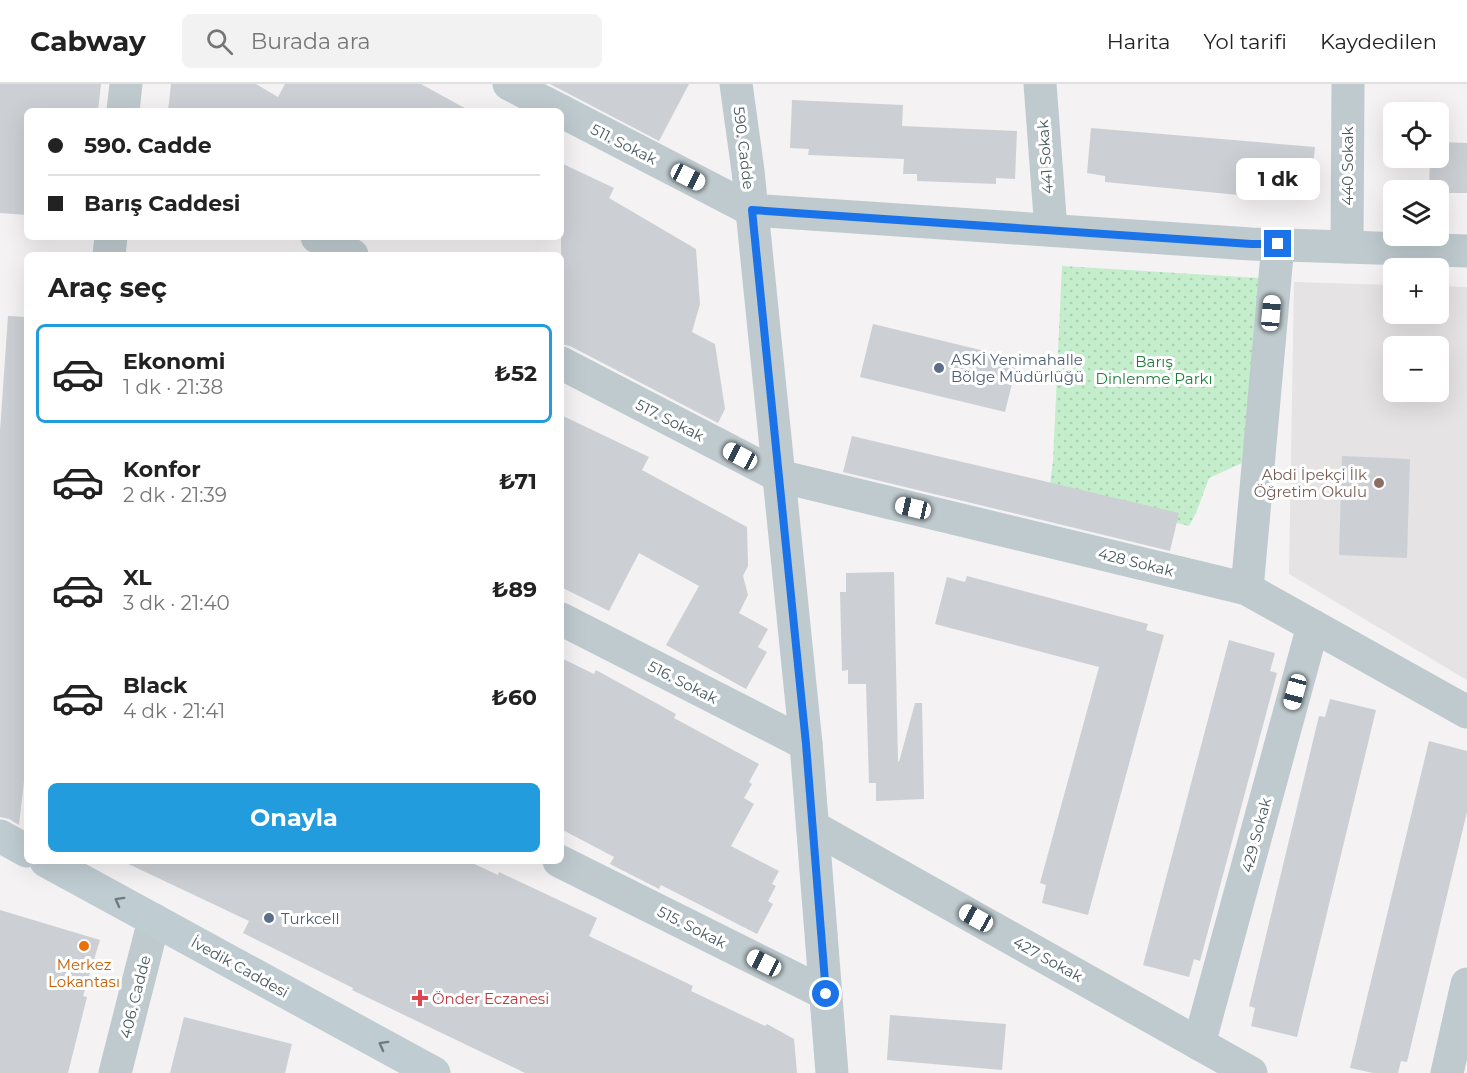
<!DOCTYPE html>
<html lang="tr">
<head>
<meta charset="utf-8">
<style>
	body { margin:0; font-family:Montserrat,sans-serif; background:#f2f2f2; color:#222; height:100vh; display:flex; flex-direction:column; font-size:22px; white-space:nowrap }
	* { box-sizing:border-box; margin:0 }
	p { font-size:20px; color:#767676 }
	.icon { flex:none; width:33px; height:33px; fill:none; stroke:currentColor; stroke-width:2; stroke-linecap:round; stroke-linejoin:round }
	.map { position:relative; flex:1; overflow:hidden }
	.details { position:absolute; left:24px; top:168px; width:540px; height:612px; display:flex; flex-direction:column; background:#fff; border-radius:9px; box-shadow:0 6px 24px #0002 }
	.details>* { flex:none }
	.banner { position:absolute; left:24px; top:24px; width:540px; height:132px; border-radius:9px; box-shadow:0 6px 24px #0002; display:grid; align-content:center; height:132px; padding:0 24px; background:#fff }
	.fabs { position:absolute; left:1383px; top:18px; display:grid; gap:12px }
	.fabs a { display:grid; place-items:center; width:66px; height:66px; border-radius:9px; background:#fff; box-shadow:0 6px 24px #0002; font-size:30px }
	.end { position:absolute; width:27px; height:27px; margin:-14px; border:8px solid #1a73e8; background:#fff; box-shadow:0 0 0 3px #fff }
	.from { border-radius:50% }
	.bubble { position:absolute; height:42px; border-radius:9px; background:#fff; box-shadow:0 6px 24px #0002; font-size:20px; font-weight:700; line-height:42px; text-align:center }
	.car { position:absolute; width:18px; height:36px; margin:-18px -9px; border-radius:8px; box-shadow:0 0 4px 2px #0007; background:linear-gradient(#fff 24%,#345 0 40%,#fff 0 76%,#345 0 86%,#fff 0) }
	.banner b { display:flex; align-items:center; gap:21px; height:57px; font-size:22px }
	.banner b+b { border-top:2px solid #e0e0e0 }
	.banner i { width:15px; height:15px; background:#222 }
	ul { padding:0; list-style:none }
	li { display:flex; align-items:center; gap:18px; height:99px; margin:0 12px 9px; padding:0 12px; border:3px solid transparent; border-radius:9px }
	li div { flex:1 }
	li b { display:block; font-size:22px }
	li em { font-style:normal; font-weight:700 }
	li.current { border-color:#239cdd }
	li>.icon { width:54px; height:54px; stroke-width:1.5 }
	h2 { padding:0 24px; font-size:27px; line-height:72px }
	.primary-button { display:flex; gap:12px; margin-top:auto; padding:12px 24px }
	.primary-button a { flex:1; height:69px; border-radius:9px; background:#239cdd; color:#fff; font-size:24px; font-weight:700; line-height:69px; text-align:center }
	header { display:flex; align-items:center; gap:36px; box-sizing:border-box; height:84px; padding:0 30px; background:#fff; border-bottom:2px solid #e0e0e0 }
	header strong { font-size:28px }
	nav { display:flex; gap:33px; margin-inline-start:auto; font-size:21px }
	.search { width:420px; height:54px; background:#f2f2f2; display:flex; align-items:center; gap:15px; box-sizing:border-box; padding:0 21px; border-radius:9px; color:#767676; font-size:22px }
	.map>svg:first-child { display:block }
</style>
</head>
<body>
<header>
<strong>Cabway</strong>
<div class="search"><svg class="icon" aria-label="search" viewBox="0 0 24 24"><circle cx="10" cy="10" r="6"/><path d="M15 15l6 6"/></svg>Burada ara</div>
<nav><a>Harita</a><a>Yol tarifi</a><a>Kaydedilen</a></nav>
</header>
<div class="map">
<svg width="1467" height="989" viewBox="0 0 1467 989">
	<defs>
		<pattern id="park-dots" width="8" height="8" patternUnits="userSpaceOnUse" patternTransform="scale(1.5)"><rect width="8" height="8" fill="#c4eecb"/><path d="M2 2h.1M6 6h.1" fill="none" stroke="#aaceb1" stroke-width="1.8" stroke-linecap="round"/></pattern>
	</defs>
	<rect width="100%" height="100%" fill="#f4f2f3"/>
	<path fill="#e5e3e4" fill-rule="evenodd" d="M1294 198 1393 201 1394 230H1438L1439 202 1467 203V596L1289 490ZM1394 262H1438V308H1394Z"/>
	<path fill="url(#park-dots)" d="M1062 182 1259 194 1242 379 1209 394 1196 429 1189 442 1049 408 1053 377Z"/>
	<g fill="#ccd0d4">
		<path d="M0 0H101L98 27H27V131L0 129Z"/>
		<path d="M171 0H256L278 13 285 0H421L470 27H168Z"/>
		<path d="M550 0H689L659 57Z"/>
		<path d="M792 16 903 21 902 42 1017 47 1015 95 996 94V100L917 97V90H903L904 75 808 71 809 65 790 64Z"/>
		<path d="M1091 44 1315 63 1310 111 1292 109 1291 116 1105 98V92L1087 89Z"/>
		<path d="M1438 58 1467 59V109H1438V106H1429L1430 74H1438Z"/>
		<path d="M561 79 614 104 609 114 696 165 700 220 692 248 715 260 725 325 718 339 570 262 561 260Z"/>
		<path d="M8 232 27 233V671L19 741 9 735 0 733V347Z"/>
		<path d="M873 240 1018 275 1005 328 860 293Z"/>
		<path d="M561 331 649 373 642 386 747 443 748 482 743 492 748 511 739 529 768 545 758 563 767 568 746 605 666 561 699 502 639 469 609 527 561 503Z"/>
		<path d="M852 352 1179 429 1170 467 843 388Z"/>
		<path d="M1342 372 1410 375 1407 474 1339 471Z"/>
		<path d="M894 488 898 677 899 678 915 619H922L924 715 876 717V699H869L866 600H848V586L842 587 840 508H846V489Z"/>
		<path d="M967 492 1148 540 1146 546 1164 551 1088 831 1042 819 1046 801 1040 799 1099 583 935 540 947 493 965 498Z"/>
		<path d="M1229 556 1275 569 1270 587 1277 589 1200 877 1194 875 1189 893 1143 881Z"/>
		<path d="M561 574 594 590 596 586 676 630 674 634 759 680 749 698 752 700 744 714 754 720 731 762 779 787 772 800 776 802 768 817 773 820 757 850 661 801 659 805 610 780 614 773 561 745Z"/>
		<path d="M1330 615 1376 626 1297 953 1251 942 1255 924 1249 922 1319 632 1325 633Z"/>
		<path d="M1429 657 1467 667V728L1407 978 1401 977 1398 989H1373L1350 984Z"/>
		<path d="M122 777H468L498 791 499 788 597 834 589 852 693 902 691 907 765 942 767 940 794 955 797 989H525L352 906 353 904 243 849 249 837Z"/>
		<path d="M0 826 100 856 83 912 87 913 68 989H0Z"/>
		<path d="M890 931 1006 940 1002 986 887 976Z"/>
		<path d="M184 933 292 960 285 989H170Z"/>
	</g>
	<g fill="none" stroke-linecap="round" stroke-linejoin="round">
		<g stroke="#becace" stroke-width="33">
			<path d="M509 0 561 27"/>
			<path d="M736 0 748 87 806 660 832 989"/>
			<path d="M1040 0 1051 146"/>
			<path d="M123 27 126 0"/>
			<path d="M561 27 752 126 1251 160 1467 167"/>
			<path d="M317 153 352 171"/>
			<path d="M1347 163 1348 0"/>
			<path d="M109 171 111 153"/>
			<path d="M561 279 779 392 1247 505 1467 628"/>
			<path d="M1247 505 1278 160"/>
			<path d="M561 535 806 660"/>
			<path d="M813 743 1251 989"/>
			<path d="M559 777 826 910"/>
			<path d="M1199 960 1313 542"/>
			<path d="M115 989 154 836"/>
			<path d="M1447 989 1467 900"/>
		</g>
		<g stroke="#bfccd2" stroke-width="33">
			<path d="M0 752 27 767"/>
			<path d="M46 777 434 989"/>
		</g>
	</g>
	<defs><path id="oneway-chevron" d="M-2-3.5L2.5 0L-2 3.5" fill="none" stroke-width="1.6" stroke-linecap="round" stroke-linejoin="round" transform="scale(1.5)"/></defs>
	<g stroke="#6d7c82">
		<use href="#oneway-chevron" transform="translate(119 817) rotate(-151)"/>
		<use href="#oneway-chevron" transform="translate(383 961) rotate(-151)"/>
	</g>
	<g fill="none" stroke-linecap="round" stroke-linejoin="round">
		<path stroke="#1a73e8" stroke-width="8" d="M826 910 806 660 752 126 1251 160H1278"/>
	</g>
	<g fill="#5c6f8a" stroke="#fff" stroke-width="2">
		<circle cx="939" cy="284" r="6"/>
		<circle cx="269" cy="834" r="6"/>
	</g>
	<circle fill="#8d6e63" stroke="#fff" stroke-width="2" cx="1379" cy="399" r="6"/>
	<circle fill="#e8710a" stroke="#fff" stroke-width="2" cx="84" cy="862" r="6"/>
	<path fill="#e0444e" stroke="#fff" stroke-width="2" d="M417 905h6v6h6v6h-6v6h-6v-6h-6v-6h6z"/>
	<g text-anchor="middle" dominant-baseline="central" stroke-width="6" stroke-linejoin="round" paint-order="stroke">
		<g font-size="15" fill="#4a5a5f" stroke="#fff">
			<text transform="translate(624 60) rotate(27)">511. Sokak</text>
			<text transform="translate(744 64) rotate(83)">590. Cadde</text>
			<text transform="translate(1045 73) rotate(-94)">441 Sokak</text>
			<text transform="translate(1347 82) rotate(-90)">440 Sokak</text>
			<text transform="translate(670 336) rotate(27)">517. Sokak</text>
			<text transform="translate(1136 478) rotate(14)">428 Sokak</text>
			<text transform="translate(683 598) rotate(27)">516. Sokak</text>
			<text transform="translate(1256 751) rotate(-75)">429 Sokak</text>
			<text transform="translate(692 843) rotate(27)">515. Sokak</text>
			<text transform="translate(1048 875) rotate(29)">427 Sokak</text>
			<text transform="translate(240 883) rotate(29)">İvedik Caddesi</text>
			<text transform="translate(135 913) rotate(-76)">406. Cadde</text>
		</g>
		<g font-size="15" fill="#4e5e75" stroke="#fff" text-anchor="start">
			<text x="951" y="275">ASKİ Yenimahalle<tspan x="951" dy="17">Bölge Müdürlüğü</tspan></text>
			<text x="281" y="834">Turkcell</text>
		</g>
		<g font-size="15" fill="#1c7f39" stroke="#fff">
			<text x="1154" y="277">Barış<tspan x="1154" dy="17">Dinlenme Parkı</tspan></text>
		</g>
		<g font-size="15" fill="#785e54" stroke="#fff" text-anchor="end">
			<text x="1367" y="390">Abdi İpekçi İlk<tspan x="1367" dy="17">Öğretim Okulu</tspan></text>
		</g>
		<g font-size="15" fill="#c56008" stroke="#fff">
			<text x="84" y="880">Merkez<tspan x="84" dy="17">Lokantası</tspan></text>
		</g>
		<g font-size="15" fill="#be3a42" stroke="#fff" text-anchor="start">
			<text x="432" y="914">Önder Eczanesi</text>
		</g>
	</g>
</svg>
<div class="fabs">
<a><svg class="icon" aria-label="locate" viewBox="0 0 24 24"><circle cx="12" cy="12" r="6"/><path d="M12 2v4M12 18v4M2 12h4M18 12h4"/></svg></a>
<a><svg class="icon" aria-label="layers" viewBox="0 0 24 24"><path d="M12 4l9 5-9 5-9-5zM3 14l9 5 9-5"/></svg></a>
<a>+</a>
<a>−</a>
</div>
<i class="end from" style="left:826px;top:910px"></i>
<i class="end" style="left:1278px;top:160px"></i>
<div class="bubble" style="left:1236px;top:74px;width:84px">1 dk</div>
<i class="car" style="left:688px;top:93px;rotate:117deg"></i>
<i class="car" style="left:1271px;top:229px;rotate:5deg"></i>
<i class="car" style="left:740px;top:372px;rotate:298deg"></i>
<i class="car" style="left:913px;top:424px;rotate:283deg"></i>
<i class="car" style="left:1295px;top:608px;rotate:195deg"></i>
<i class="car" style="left:976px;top:834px;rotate:299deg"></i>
<i class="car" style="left:764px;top:879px;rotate:297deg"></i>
<div class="banner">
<b><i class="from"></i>590. Cadde</b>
<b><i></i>Barış Caddesi</b>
</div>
<section class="details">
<h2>Araç seç</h2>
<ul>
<li class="current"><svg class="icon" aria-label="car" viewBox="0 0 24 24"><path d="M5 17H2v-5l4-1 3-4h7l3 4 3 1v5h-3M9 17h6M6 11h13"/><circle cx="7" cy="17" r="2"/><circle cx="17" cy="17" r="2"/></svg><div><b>Ekonomi</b><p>1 dk · 21:38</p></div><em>₺52</em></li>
<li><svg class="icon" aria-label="car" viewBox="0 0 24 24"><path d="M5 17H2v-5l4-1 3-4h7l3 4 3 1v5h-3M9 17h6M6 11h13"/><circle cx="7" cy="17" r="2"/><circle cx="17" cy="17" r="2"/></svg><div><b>Konfor</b><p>2 dk · 21:39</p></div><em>₺71</em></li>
<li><svg class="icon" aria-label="car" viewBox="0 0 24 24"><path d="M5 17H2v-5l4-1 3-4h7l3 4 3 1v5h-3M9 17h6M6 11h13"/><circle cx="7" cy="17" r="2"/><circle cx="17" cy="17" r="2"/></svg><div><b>XL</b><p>3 dk · 21:40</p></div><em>₺89</em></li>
<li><svg class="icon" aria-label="car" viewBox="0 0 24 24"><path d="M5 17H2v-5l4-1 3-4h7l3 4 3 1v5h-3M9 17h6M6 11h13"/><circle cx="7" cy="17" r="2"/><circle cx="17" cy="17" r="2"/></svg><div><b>Black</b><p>4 dk · 21:41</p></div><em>₺60</em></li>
</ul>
<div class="primary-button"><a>Onayla</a></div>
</section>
</div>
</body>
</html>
